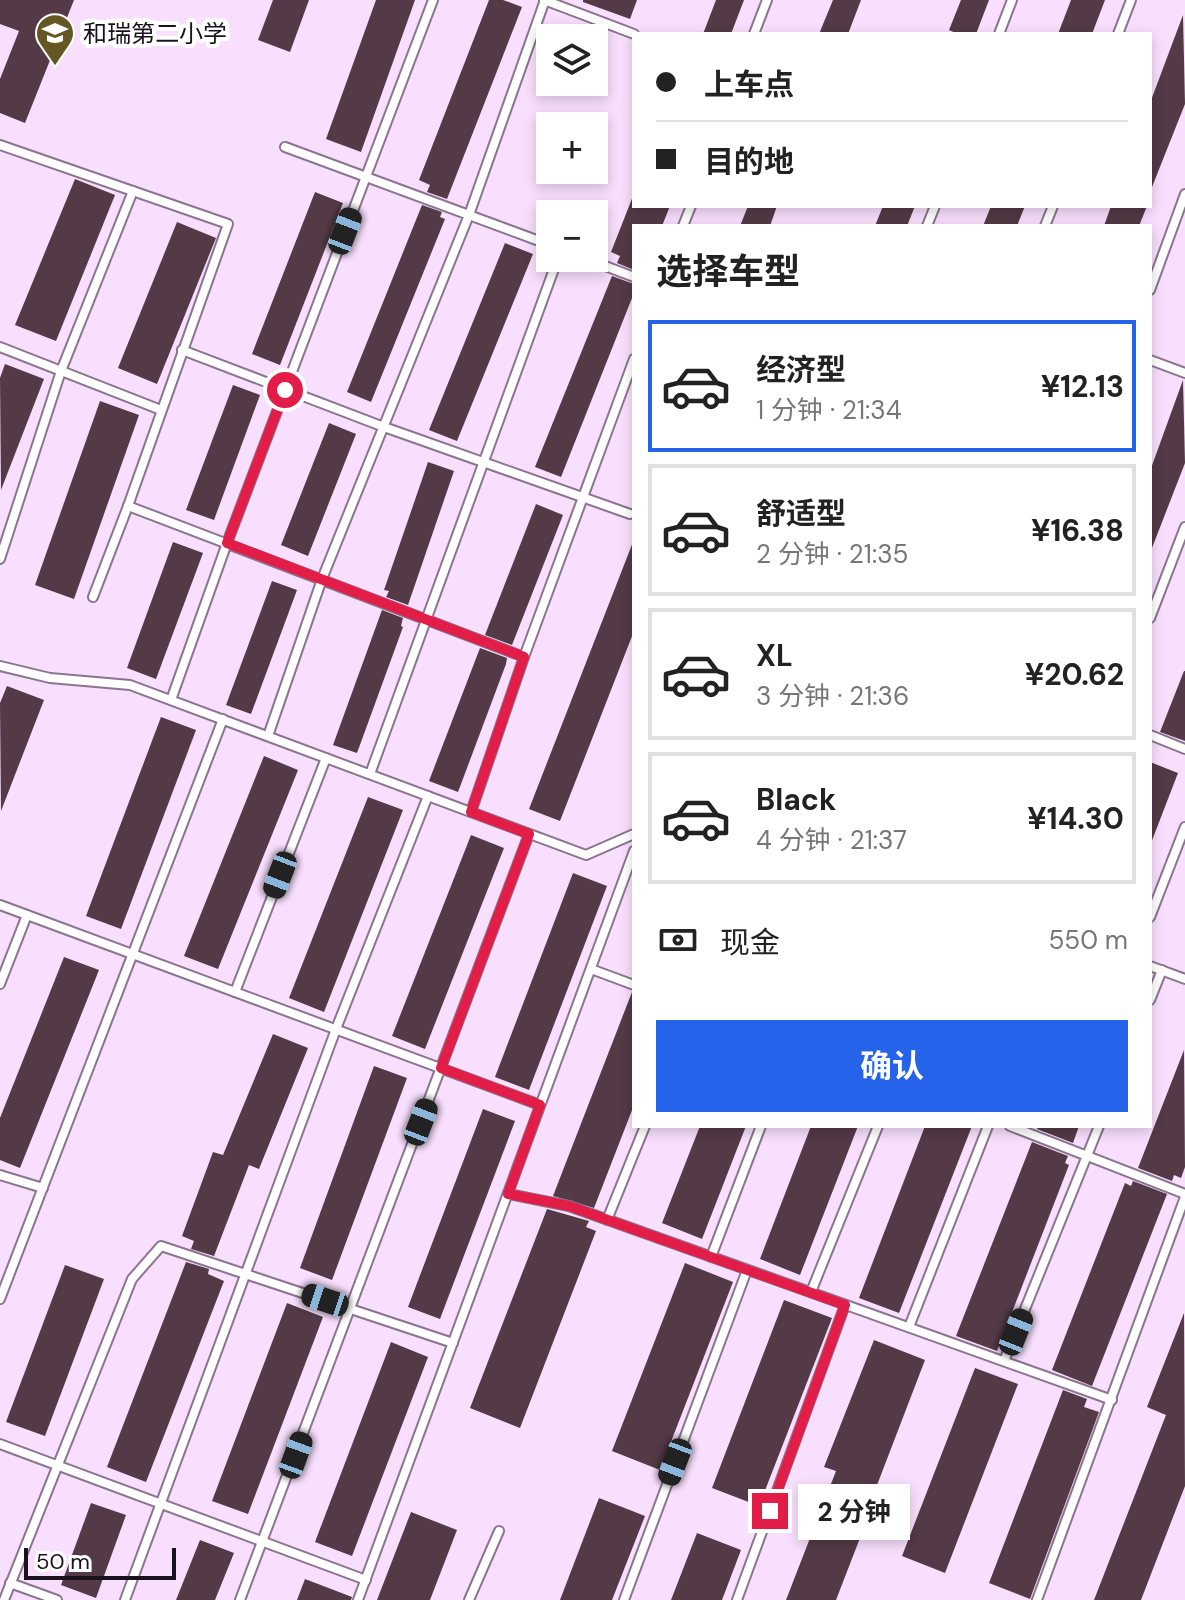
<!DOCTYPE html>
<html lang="zh">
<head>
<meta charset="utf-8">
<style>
	body { margin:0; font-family:"DM Sans","Noto Sans SC",sans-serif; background:#f2f2f2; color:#222; height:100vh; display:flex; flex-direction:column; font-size:30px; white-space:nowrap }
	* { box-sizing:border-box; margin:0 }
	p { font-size:26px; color:#767676 }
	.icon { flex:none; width:44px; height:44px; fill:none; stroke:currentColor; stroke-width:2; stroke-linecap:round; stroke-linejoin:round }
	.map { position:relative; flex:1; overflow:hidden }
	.panel { position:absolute; left:632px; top:224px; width:520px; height:904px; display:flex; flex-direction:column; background:#fff; border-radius:0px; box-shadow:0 4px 12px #0003 }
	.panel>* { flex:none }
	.banner { position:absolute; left:632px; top:32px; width:520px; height:176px; border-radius:0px; box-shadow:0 4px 12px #0003; display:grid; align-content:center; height:176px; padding:0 24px; background:#fff }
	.fabs { position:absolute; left:536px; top:24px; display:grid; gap:16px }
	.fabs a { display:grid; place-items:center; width:72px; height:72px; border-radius:0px; background:#fff; box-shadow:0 4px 12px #0003; font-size:40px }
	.scale { position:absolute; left:24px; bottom:20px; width:152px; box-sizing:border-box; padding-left:8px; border:4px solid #19111b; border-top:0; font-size:22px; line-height:28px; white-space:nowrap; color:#19111b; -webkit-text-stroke:6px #fff; paint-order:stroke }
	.end { position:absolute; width:36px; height:36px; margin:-18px; border:10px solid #e11d48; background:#fff; box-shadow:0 0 0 4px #fff }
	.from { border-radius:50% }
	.bubble { position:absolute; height:56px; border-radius:0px; background:#fff; box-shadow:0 4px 12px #0003; font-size:26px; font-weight:700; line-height:56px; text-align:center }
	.car { position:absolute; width:24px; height:48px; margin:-24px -12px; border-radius:10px; box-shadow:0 0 6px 2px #0007; background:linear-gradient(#222 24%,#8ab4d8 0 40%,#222 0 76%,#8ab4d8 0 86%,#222 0) }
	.banner b { display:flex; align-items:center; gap:28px; height:76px; font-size:30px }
	.banner b+b { border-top:2px solid #e0e0e0 }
	.banner i { width:20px; height:20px; background:#222 }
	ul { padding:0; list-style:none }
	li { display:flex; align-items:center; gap:24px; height:132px; margin:0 16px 12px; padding:0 8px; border:4px solid #e0e0e0; border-radius:0px }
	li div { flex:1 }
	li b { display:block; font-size:30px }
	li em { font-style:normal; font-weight:700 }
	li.active { border-color:#2563eb }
	li>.icon { width:72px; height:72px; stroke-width:1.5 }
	h2 { padding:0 24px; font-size:36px; line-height:96px }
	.pay { display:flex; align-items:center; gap:20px; height:88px; padding:0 24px; font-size:30px }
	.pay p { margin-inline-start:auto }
	.primary-button { display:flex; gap:16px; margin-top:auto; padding:16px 24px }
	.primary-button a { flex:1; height:92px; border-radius:0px; background:#2563eb; color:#fff; font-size:32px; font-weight:700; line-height:92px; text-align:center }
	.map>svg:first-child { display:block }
</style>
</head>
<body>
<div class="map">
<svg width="1185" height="1600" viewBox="0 0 1185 1600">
	<rect width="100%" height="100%" fill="#f8dffd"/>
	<g fill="#533a46">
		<path d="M0 0H74L25 123 0 113V79L19 31 0 24Z"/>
		<path d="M273 0H309L290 52 258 40Z"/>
		<path d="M376 0H415L361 152 326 139Z"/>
		<path d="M489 0H503L522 7 447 199 427 192 430 185 419 180Z"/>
		<path d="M583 0H637L630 19 583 2Z"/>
		<path d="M716 0H744L731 34H703Z"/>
		<path d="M833 0H861L848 34H819Z"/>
		<path d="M961 0H989L976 34H958L949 30Z"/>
		<path d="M1071 0H1105L1092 34H1058Z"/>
		<path d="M1183 15 1185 104 1150 192V103Z"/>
		<path d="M75 179 115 195 56 341 15 325Z"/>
		<path d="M315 192 343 203 280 365 252 354Z"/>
		<path d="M633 196 634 206H670L662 226H634V270L617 263 620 256 611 252Z"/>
		<path d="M422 205 442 212 440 217 445 219 371 402 347 392Z"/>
		<path d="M748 206H777L770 226H740Z"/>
		<path d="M883 206H915L907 226H875Z"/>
		<path d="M991 206H1025L1017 226H983Z"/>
		<path d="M1111 206H1147L1139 226H1104Z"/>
		<path d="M177 222 216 238 157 384 118 368Z"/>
		<path d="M505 243 533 254 457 441 429 430Z"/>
		<path d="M612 276 634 284V293L561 477 535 467Z"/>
		<path d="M5 364 44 379 1 490 0 378Z"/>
		<path d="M1183 380 1185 463 1150 553V471Z"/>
		<path d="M233 385 260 395 214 520 186 510Z"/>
		<path d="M100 401 139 415 74 599 35 585Z"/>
		<path d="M329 423 356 434 308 556 281 545Z"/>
		<path d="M428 462 454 471 408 605 386 597 389 591 384 590Z"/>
		<path d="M536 504 563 515 512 645 485 635Z"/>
		<path d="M173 542 203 553 156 679 127 668Z"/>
		<path d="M633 542 634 631 560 821 529 809Z"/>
		<path d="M272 581 297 590 251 714 226 705Z"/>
		<path d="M382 610 403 618 401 626 403 627 357 753 333 745Z"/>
		<path d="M480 648 507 658 506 664 458 792 429 781Z"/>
		<path d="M1184 671H1185V741L1160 732Z"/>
		<path d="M7 686 44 700 1 811 0 703Z"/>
		<path d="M161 717 196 730 121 929 86 916Z"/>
		<path d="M264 756 298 770 218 969 184 956Z"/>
		<path d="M1150 762 1178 773 1151 843H1150Z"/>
		<path d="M368 797 403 810 324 1012 289 998Z"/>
		<path d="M471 835 504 848 425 1049 392 1036Z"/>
		<path d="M573 873 607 886 529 1090 495 1077Z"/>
		<path d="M64 957 99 970 20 1168 0 1160V1118Z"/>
		<path d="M632 992 634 1105 594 1208 553 1196Z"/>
		<path d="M273 1034 308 1048 259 1169 249 1165 214 1256 191 1249 194 1241 182 1236 213 1152 223 1155Z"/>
		<path d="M1184 1050 1185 1167 1181 1178 1174 1175 1172 1181 1138 1168Z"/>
		<path d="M374 1066 407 1078 332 1280 300 1268Z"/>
		<path d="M483 1109 515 1121 440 1319 408 1307Z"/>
		<path d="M700 1126H746L702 1239 662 1223Z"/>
		<path d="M811 1126H858L800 1275 760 1259Z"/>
		<path d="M925 1126H972L899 1313 859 1298Z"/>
		<path d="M1038 1126H1079L1073 1143 1037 1129Z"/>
		<path d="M1032 1142 1068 1156 1065 1163 1069 1165 997 1351 956 1336Z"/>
		<path d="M1133 1181 1167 1194 1092 1386 1052 1370 1125 1183 1131 1186Z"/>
		<path d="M547 1209 589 1221 586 1227 596 1231 520 1428 470 1408Z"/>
		<path d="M186 1262 209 1269 208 1274 224 1281 146 1482 107 1467Z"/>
		<path d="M685 1263 733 1282 660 1470 612 1451Z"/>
		<path d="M65 1265 104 1279 45 1436 6 1422Z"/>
		<path d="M784 1300 832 1318 759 1506 712 1488Z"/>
		<path d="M287 1303 323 1317 248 1514 212 1501Z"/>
		<path d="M1184 1313 1185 1486 1141 1600H1094L1166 1415 1147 1407Z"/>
		<path d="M874 1340 925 1360 869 1506 872 1507 836 1600H786L836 1471 824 1467Z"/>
		<path d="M391 1342 428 1357 352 1556 315 1542Z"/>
		<path d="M975 1368 1018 1384 945 1573 902 1556Z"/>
		<path d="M1063 1390 1087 1399 1084 1407 1099 1412 1030 1599 989 1583Z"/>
		<path d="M599 1498 645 1516 612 1600H560Z"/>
		<path d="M91 1503 126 1515 96 1598 61 1585Z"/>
		<path d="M411 1512 457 1530 430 1600H377Z"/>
		<path d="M697 1533 741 1550 722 1600H671Z"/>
		<path d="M200 1540 234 1553 215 1600H176Z"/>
		<path d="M305 1579 352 1597 351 1600H297Z"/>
	</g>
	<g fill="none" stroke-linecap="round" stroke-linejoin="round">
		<g stroke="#8b748f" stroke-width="12">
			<g id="lane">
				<path d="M544 0 634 34"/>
				<path d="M754 34 767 0"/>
				<path d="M999 34 1012 0"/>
				<path d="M1118 34 1131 0"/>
				<path d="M0 145 228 224 128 506 93 597"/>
				<path d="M285 147 550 245"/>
				<path d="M683 226 691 206"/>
				<path d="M927 226 935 206"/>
				<path d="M1045 226 1053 206"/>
				<path d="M584 258 634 277"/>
				<path d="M1150 290 1185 194"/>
				<path d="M0 347 161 410"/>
				<path d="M182 350 384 427 630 514"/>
				<path d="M1150 360 1185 373"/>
				<path d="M128 506 524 657"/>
				<path d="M0 559 61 371 133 191"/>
				<path d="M1150 618 1185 527"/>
				<path d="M0 666 50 678 130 685 586 855 634 834"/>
				<path d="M171 700 227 543 433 0"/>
				<path d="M1150 735 1185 749"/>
				<path d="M268 736 322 579 469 215 545 0"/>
				<path d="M370 774 558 258"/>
				<path d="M471 812 524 657 634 359"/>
				<path d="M0 905 540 1105"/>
				<path d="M1150 917 1185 827"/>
				<path d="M1150 966 1185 979"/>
				<path d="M591 969 634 985"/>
				<path d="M0 984 27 915"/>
				<path d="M235 992 326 758"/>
				<path d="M1150 1000 1162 970"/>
				<path d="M1010 1126 1185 1194"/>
				<path d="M0 1175 43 1188"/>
				<path d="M508 1194 569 1206 1112 1400"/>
				<path d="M607 1220 645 1126"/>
				<path d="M711 1257 761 1126"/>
				<path d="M811 1292 878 1126"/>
				<path d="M0 1299 223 719"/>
				<path d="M909 1327 988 1126"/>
				<path d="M1004 1361 1099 1126"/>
				<path d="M0 1444 366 1580"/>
				<path d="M10 1583 57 1600"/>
				<path d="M4 1600 132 1279 161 1246 453 1343"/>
				<path d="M125 1600 336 1029 428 796"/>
				<path d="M240 1600 529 834"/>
				<path d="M358 1600 634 851"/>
				<path d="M469 1600 499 1531"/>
				<path d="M624 1600 747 1270"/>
				<path d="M737 1600 845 1305"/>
				<path d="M1037 1600 1185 1197"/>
			</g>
		</g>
		<use href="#lane" stroke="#fff" stroke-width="8"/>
	</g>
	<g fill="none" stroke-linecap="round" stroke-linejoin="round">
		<path stroke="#e11d48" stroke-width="10" d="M285 390 227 543 524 657 471 812 529 834 441 1068 540 1105 508 1194 569 1206 845 1305 770 1511"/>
	</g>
	<defs>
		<g id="school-pin" transform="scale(2)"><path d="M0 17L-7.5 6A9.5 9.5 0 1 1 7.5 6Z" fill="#655724" stroke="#fff"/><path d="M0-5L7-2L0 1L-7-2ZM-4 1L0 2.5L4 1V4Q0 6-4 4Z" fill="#fff"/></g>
	</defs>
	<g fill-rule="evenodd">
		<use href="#school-pin" x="55" y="33"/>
	</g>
	<g text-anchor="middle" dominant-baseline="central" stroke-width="8" stroke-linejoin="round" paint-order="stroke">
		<g font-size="24" fill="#19111b" stroke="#fff" text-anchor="start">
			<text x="83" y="33">和瑞第二小学</text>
		</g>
	</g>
</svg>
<div class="fabs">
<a><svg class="icon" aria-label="layers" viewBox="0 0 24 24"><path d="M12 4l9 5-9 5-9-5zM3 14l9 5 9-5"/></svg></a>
<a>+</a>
<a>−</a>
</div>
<div class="scale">50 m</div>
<i class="end from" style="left:285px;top:390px"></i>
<i class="end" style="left:770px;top:1511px"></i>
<div class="bubble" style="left:798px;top:1484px;width:112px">2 分钟</div>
<i class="car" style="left:345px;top:231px;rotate:21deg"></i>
<i class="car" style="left:280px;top:875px;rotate:201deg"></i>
<i class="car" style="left:421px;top:1122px;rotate:21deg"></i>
<i class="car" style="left:325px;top:1300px;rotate:288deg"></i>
<i class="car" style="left:1016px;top:1332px;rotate:22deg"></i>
<i class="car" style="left:296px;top:1455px;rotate:20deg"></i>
<i class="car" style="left:675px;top:1462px;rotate:201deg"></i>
<div class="banner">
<b><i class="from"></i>上车点</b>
<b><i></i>目的地</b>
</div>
<section class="panel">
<h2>选择车型</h2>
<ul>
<li class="active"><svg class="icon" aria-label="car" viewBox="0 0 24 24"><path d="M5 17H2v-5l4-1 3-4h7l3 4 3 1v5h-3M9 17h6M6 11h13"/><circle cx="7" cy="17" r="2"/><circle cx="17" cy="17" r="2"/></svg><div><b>经济型</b><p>1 分钟 · 21:34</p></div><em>¥12.13</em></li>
<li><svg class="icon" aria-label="car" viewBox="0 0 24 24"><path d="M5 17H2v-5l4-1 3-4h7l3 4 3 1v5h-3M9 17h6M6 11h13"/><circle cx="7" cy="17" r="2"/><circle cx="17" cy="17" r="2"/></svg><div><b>舒适型</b><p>2 分钟 · 21:35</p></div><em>¥16.38</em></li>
<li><svg class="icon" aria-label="car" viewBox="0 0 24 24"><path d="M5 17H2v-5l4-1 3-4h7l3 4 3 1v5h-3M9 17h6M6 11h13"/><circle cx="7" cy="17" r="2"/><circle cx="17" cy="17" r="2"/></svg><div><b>XL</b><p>3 分钟 · 21:36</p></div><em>¥20.62</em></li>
<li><svg class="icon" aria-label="car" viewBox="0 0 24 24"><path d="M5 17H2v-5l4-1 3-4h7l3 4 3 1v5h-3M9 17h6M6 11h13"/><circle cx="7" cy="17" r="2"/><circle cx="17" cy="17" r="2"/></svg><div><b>Black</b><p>4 分钟 · 21:37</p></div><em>¥14.30</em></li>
</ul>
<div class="pay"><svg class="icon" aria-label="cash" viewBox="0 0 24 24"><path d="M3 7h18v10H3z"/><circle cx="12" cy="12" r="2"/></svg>现金<p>550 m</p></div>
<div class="primary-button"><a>确认</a></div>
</section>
</div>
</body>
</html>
